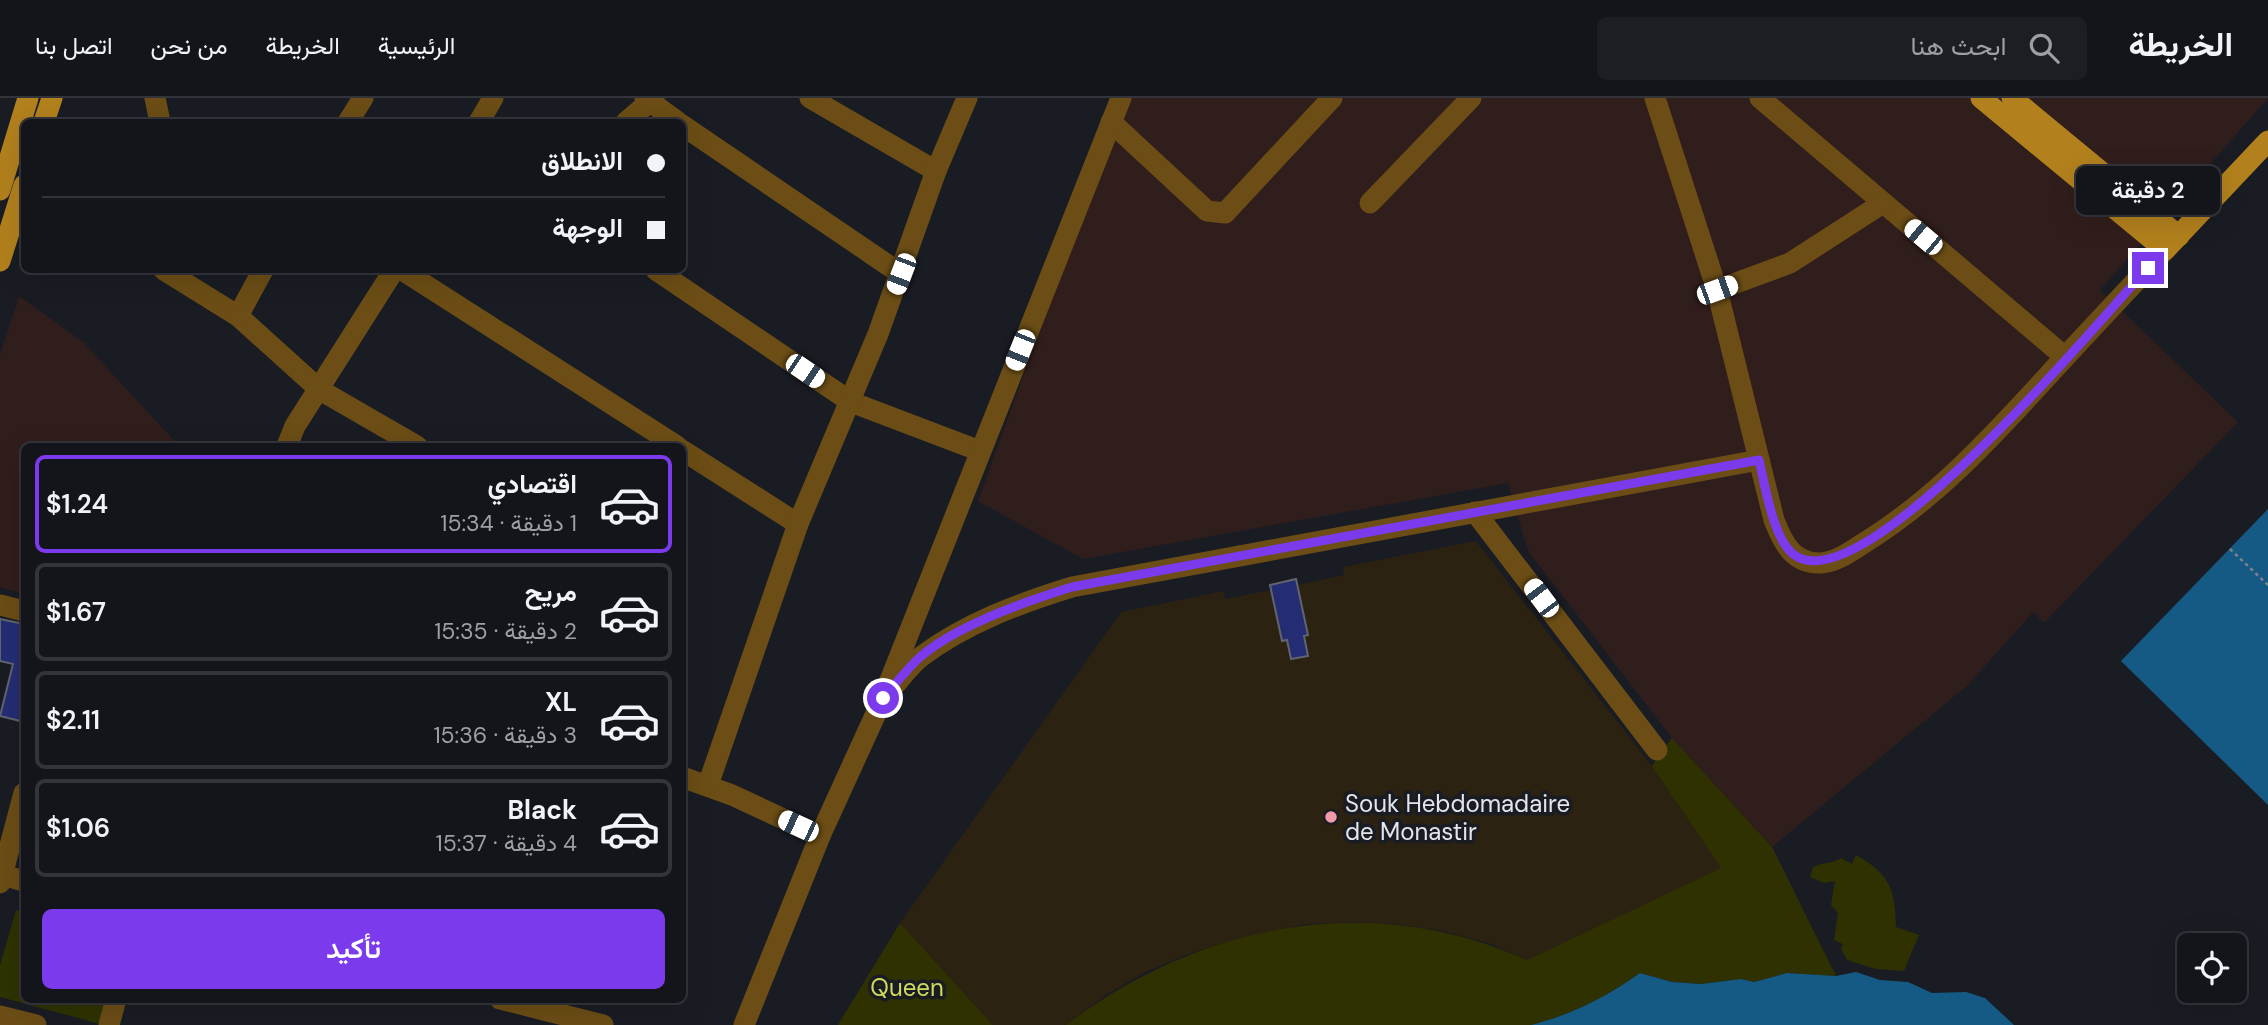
<!DOCTYPE html>
<html lang="ar">
<head>
<meta charset="utf-8">
<style>
	body { margin:0; font-family:"DM Sans",Vazirmatn,sans-serif; background:#1d1e24; color:#f1f3f6; direction:rtl; height:100vh; display:flex; flex-direction:column; font-size:26px; white-space:nowrap }
	* { box-sizing:border-box; margin:0 }
	p { font-size:23px; color:#9d9fa3 }
	.icon { flex:none; width:38px; height:38px; fill:none; stroke:currentColor; stroke-width:2; stroke-linecap:round; stroke-linejoin:round }
	.map { position:relative; flex:1; overflow:hidden; direction:ltr }
	.drawer { position:absolute; left:21px; top:345px; width:665px; height:560px; display:flex; flex-direction:column; background:#14151b; border-radius:10px; box-shadow:0 7px 28px #0002,0 0 0 2px #33343a; direction:rtl }
	.drawer>* { flex:none }
	.hud { position:absolute; left:21px; top:21px; width:665px; height:154px; border-radius:10px; box-shadow:0 7px 28px #0002,0 0 0 2px #33343a; direction:rtl; display:grid; align-content:center; height:154px; padding:0 21px; background:#14151b }
	.fabs { position:absolute; left:2177px; top:835px; display:grid; gap:14px }
	.fabs a { display:grid; place-items:center; width:70px; height:70px; border-radius:10px; background:#14151b; box-shadow:0 7px 28px #0002,0 0 0 2px #33343a; font-size:35px }
	.end { position:absolute; width:32px; height:32px; margin:-16px; border:9px solid #7c3aed; background:#fff; box-shadow:0 0 0 4px #fff }
	.from { border-radius:50% }
	.bubble { position:absolute; height:49px; border-radius:10px; background:#14151b; box-shadow:0 7px 28px #0002,0 0 0 2px #33343a; font-size:23px; font-weight:600; line-height:49px; text-align:center; direction:rtl }
	.car { position:absolute; width:21px; height:42px; margin:-21px -10px; border-radius:9px; box-shadow:0 0 5px 2px #0007; background:linear-gradient(#fff 24%,#345 0 40%,#fff 0 76%,#345 0 86%,#fff 0) }
	.hud b { display:flex; align-items:center; gap:24px; height:66px; font-size:26px }
	.hud b+b { border-top:2px solid #33343a }
	.hud i { width:18px; height:18px; background:#f1f3f6 }
	ul { padding:12px 0 0; list-style:none }
	li { display:flex; align-items:center; gap:21px; height:98px; margin:0 14px 10px; padding:0 7px; border:4px solid #33343a; border-radius:10px }
	li div { flex:1 }
	li b { display:block; font-size:26px }
	li em { font-style:normal; font-weight:600 }
	li.active { border-color:#7c3aed }
	li>.icon { width:63px; height:63px; stroke-width:1.5 }
	.button { display:flex; gap:14px; margin-top:auto; padding:14px 21px }
	.button a { flex:1; height:80px; border-radius:10px; background:#7c3aed; color:#fff; font-size:28px; font-weight:600; line-height:80px; text-align:center }
	header { display:flex; align-items:center; gap:42px; box-sizing:border-box; height:98px; padding:0 35px; background:#14151b; border-bottom:2px solid #33343a }
	header strong { font-size:33px }
	nav { display:flex; gap:38px; margin-inline-start:auto; font-size:24px }
	.search { width:490px; height:63px; background:#1d1e24; display:flex; align-items:center; gap:18px; box-sizing:border-box; padding:0 24px; border-radius:10px; color:#9d9fa3; font-size:26px }
	.map>svg:first-child { display:block }
</style>
</head>
<body>
<header>
<strong>الخريطة</strong>
<div class="search"><svg class="icon" aria-label="search" viewBox="0 0 24 24"><circle cx="10" cy="10" r="6"/><path d="M15 15l6 6"/></svg>ابحث هنا</div>
<nav><a>الرئيسية</a><a>الخريطة</a><a>من نحن</a><a>اتصل بنا</a></nav>
</header>
<div class="map">
<svg width="2268" height="927" viewBox="0 0 2268 927">
	<rect width="100%" height="100%" fill="#1a1c24"/>
	<path fill="#2b2212" d="M1476 443 1652 668 1721 770 1527 862 1492 846 1443 833 1396 826 1349 824 1306 826 1247 838 1194 854 1145 874 1106 897 1066 927H993L900 825 1121 514 1224 493 1225 501 1271 492V487L1296 481 1298 487 1344 477 1343 469Z"/>
	<g fill="#301e1c">
		<path d="M1124 0H2268L2100 192 2238 324 2044 525 2033 514 1968 587 1772 749 1672 640 1528 453 1508 385 1083 461 978 403Z"/>
		<path d="M19 198 83 244 179 348H24V496L0 489V257Z"/>
	</g>
	<g fill="#2f3200">
		<path d="M1672 640 1772 749 1836 878 1787 875 1754 884 1741 881 1701 886 1672 884 1640 875C1606 899 1571 917 1531 927H1066C1201 825 1369 792 1527 862L1721 770 1652 668Z"/>
		<path d="M1856 757C1890 776 1895 791 1896 829L1919 837 1904 873 1876 871 1847 862 1841 851 1843 846 1834 842 1838 815 1831 807 1835 783 1824 785 1810 779 1813 769C1823 764 1832 766 1841 760L1852 766Z"/>
		<path d="M16 812 24 814V901H106L100 926 0 899V867Z"/>
		<path d="M900 825 993 927H838Z"/>
	</g>
	<g fill="#145a85">
		<path d="M2268 411V707L2121 563Z"/>
		<path d="M1856 874 1880 882 1908 884 1932 895 1966 894 1985 900 2014 927H1531C1571 917 1606 899 1640 875L1672 884 1701 886 1741 881 1754 884 1787 875 1836 878Z"/>
	</g>
	<g fill="#242d74" stroke="#61646e" stroke-width="2">
		<path d="M1296 481 1308 537 1304 538 1308 558 1291 561 1287 542 1282 543 1270 487Z"/>
		<path d="M0 521 24 526V624L0 618 13 566 0 563Z"/>
	</g>
	<g fill="none" stroke-linecap="round" stroke-linejoin="round">
		<path stroke="#808289" stroke-width="2.5" stroke-dasharray="3.5 3.5" stroke-linecap="butt" d="M2230 451 2268 487"/>
		<g stroke="#6b4d15" stroke-width="21">
			<path d="M155 0 160 24"/>
			<path d="M645 0 678 24"/>
			<path d="M810 0 936 73"/>
			<path d="M1655 0 1717 192 1774 422C1783 445 1793 466 1821 465 1837 464 1851 453 1864 445 1935 401 1989 342 2045 281 2085 237 2125 195 2165 152"/>
			<path d="M1760 0 2065 259"/>
			<path d="M348 24 363 0"/>
			<path d="M479 24 493 0"/>
			<path d="M626 24 654 0"/>
			<path d="M1111 24 1207 113 1225 115 1332 0"/>
			<path d="M682 27 901 176"/>
			<path d="M1370 105 1471 0"/>
			<path d="M164 172 238 218 320 292 417 348"/>
			<path d="M402 172 677 348"/>
			<path d="M656 172 851 304 980 353"/>
			<path d="M1717 192 1790 165 1883 105"/>
			<path d="M238 218 263 172"/>
			<path d="M287 348 295 328 394 172"/>
			<path d="M682 352 798 426"/>
			<path d="M1475 414 1657 652"/>
			<path d="M0 507 24 513"/>
			<path d="M892 590C902 579 911 566 922 558 966 525 1020 505 1072 489L1759 362"/>
			<path d="M682 679 732 697 820 738"/>
			<path d="M708 687 798 426 878 236 936 73 967 0"/>
			<path d="M2 777 24 783"/>
			<path d="M0 785 24 695"/>
			<path d="M500 901 603 927"/>
			<path d="M0 918 36 927"/>
			<path d="M109 927 116 901"/>
			<path d="M744 927 820 738 883 600 1121 0"/>
		</g>
		<g stroke="#b2811d" stroke-width="21">
			<path d="M1981 0 2165 152 2268 43"/>
			<path d="M2012 0 2179 138"/>
			<path d="M44 24 52 0"/>
			<path d="M0 92 28 0"/>
			<path d="M0 163 24 87"/>
		</g>
	</g>
	<g fill="none" stroke-linecap="round" stroke-linejoin="round">
		<path stroke="#7c3aed" stroke-width="9" d="M883 600C895 587 906 572 919 560 954 529 1027 503 1072 489L1759 362C1765 387 1773 440 1793 456 1861 511 2102 219 2148 170"/>
	</g>
	<circle fill="#f39aa8" stroke="#1a1c24" stroke-width="2.5" cx="1331" cy="719" r="7"/>
	<g text-anchor="middle" dominant-baseline="central" stroke-width="7" stroke-linejoin="round" paint-order="stroke">
		<g font-size="24" fill="#e3e5eb" stroke="#1a1c24" text-anchor="start">
			<text x="1345" y="705">Souk Hebdomadaire<tspan x="1345" dy="28">de Monastir</tspan></text>
		</g>
		<g font-size="24" fill="#d2da5a" stroke="#1a1c24">
			<text x="907" y="889">Queen</text>
		</g>
	</g>
</svg>
<div class="fabs">
<a><svg class="icon" aria-label="locate" viewBox="0 0 24 24"><circle cx="12" cy="12" r="6"/><path d="M12 2v4M12 18v4M2 12h4M18 12h4"/></svg></a>
</div>
<i class="end from" style="left:883px;top:600px"></i>
<i class="end" style="left:2148px;top:170px"></i>
<div class="bubble" style="left:2076px;top:68px;width:144px">2 دقيقة</div>
<i class="car" style="left:1923px;top:139px;rotate:310deg"></i>
<i class="car" style="left:901px;top:176px;rotate:201deg"></i>
<i class="car" style="left:1717px;top:192px;rotate:70deg"></i>
<i class="car" style="left:1020px;top:252px;rotate:202deg"></i>
<i class="car" style="left:805px;top:273px;rotate:124deg"></i>
<i class="car" style="left:1541px;top:500px;rotate:323deg"></i>
<i class="car" style="left:798px;top:728px;rotate:295deg"></i>
<div class="hud">
<b><i class="from"></i>الانطلاق</b>
<b><i></i>الوجهة</b>
</div>
<section class="drawer">
<ul>
<li class="active"><svg class="icon" aria-label="car" viewBox="0 0 24 24"><path d="M5 17H2v-5l4-1 3-4h7l3 4 3 1v5h-3M9 17h6M6 11h13"/><circle cx="7" cy="17" r="2"/><circle cx="17" cy="17" r="2"/></svg><div><b>اقتصادي</b><p>1 دقيقة · 15:34</p></div><em>$1.24</em></li>
<li><svg class="icon" aria-label="car" viewBox="0 0 24 24"><path d="M5 17H2v-5l4-1 3-4h7l3 4 3 1v5h-3M9 17h6M6 11h13"/><circle cx="7" cy="17" r="2"/><circle cx="17" cy="17" r="2"/></svg><div><b>مريح</b><p>2 دقيقة · 15:35</p></div><em>$1.67</em></li>
<li><svg class="icon" aria-label="car" viewBox="0 0 24 24"><path d="M5 17H2v-5l4-1 3-4h7l3 4 3 1v5h-3M9 17h6M6 11h13"/><circle cx="7" cy="17" r="2"/><circle cx="17" cy="17" r="2"/></svg><div><b>XL</b><p>3 دقيقة · 15:36</p></div><em>$2.11</em></li>
<li><svg class="icon" aria-label="car" viewBox="0 0 24 24"><path d="M5 17H2v-5l4-1 3-4h7l3 4 3 1v5h-3M9 17h6M6 11h13"/><circle cx="7" cy="17" r="2"/><circle cx="17" cy="17" r="2"/></svg><div><b>Black</b><p>4 دقيقة · 15:37</p></div><em>$1.06</em></li>
</ul>
<div class="button"><a>تأكيد</a></div>
</section>
</div>
</body>
</html>
